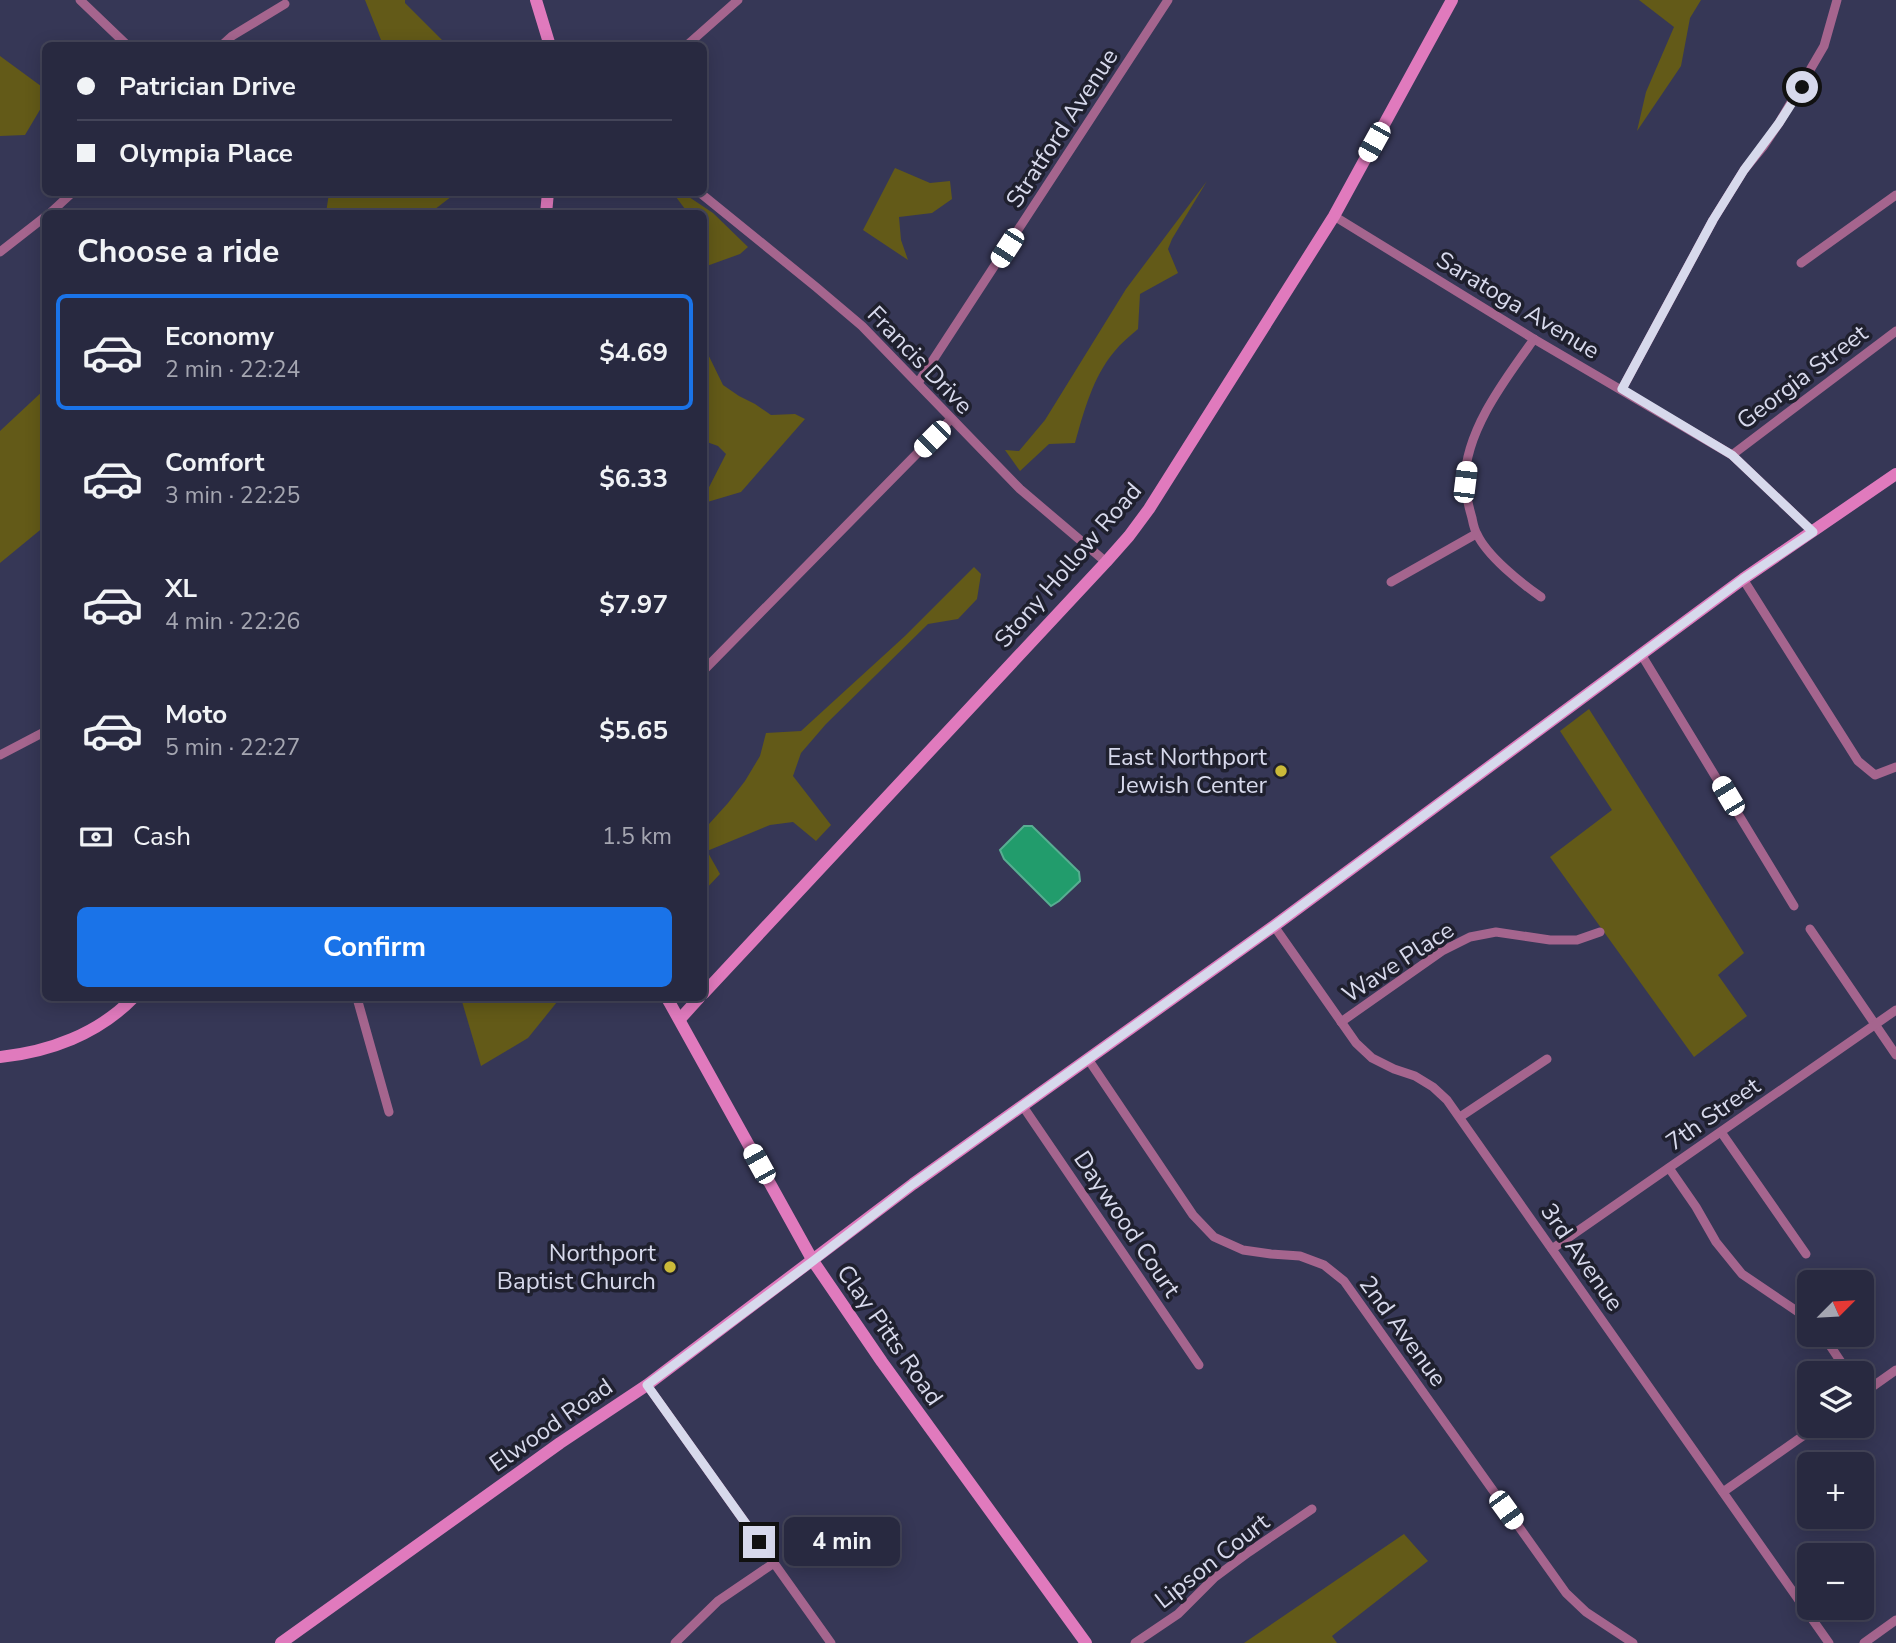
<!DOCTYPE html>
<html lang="en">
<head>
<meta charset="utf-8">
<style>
	body { margin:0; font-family:"Nunito Sans",sans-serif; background:#303147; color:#f1f3f6; height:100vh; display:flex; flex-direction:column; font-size:26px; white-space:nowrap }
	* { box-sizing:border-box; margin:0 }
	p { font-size:23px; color:#a5a6b1 }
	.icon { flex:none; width:38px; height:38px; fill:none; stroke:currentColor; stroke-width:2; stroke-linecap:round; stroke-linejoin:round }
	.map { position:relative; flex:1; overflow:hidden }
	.sheet { position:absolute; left:42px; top:210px; width:665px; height:791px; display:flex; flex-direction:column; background:#282940; border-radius:10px; box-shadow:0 4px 18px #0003,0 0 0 2px #444559 }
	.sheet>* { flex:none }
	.hud { position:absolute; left:42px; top:42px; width:665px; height:154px; border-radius:10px; box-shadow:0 4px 18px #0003,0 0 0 2px #444559; display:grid; align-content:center; height:154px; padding:0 35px; background:#282940 }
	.needle { width:46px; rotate:66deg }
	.fabs { position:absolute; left:1797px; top:1270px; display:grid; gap:14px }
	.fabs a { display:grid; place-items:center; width:77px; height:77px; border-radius:10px; background:#282940; box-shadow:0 4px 18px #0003,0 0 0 2px #444559; font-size:35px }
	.end { position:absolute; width:32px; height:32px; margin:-16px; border:9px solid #d7d9ec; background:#111; box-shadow:0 0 0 4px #111 }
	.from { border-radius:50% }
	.bubble { position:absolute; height:49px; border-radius:10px; background:#282940; box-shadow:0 4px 18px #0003,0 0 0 2px #444559; font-size:23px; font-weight:700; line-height:49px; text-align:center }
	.car { position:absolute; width:21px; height:42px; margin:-21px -10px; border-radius:9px; box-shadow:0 0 5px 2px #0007; background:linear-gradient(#fff 24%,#345 0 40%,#fff 0 76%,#345 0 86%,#fff 0) }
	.hud b { display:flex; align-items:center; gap:24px; height:66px; font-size:26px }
	.hud b+b { border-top:2px solid #444559 }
	.hud i { width:18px; height:18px; background:#f1f3f6 }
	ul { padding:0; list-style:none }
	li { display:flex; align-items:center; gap:21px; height:116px; margin:0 14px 10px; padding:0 21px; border:4px solid transparent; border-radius:10px }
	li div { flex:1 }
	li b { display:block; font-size:26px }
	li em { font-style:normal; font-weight:700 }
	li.selected { border-color:#1a73e8 }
	li>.icon { width:63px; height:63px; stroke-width:1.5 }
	h2 { padding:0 35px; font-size:32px; line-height:84px }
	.pay { display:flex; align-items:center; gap:18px; height:77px; padding:0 35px; font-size:26px }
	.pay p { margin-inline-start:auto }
	.primary-button { display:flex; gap:14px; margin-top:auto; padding:14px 35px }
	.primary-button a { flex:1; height:80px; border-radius:10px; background:#1a73e8; color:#fff; font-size:28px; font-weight:700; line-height:80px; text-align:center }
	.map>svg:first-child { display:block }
</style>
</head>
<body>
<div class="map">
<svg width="1896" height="1643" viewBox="0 0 1896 1643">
	<rect width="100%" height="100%" fill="#363756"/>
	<g fill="#635a18">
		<path d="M365 0H405V3L447 45H383Z"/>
		<path d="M1639 0H1701L1690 18 1681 66 1637 131 1646 92 1674 27Z"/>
		<path d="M0 56 45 89V108H41L25 135 0 136Z"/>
		<path d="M895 168 930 183 950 181 952 199 932 213 899 217 901 240 908 260 863 230Z"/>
		<path d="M1207 181 1172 239 1168 249 1178 273 1140 294 1138 329C1130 336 1121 343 1114 352 1093 377 1084 411 1075 443L1049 444 1020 471 1005 450 1019 451 1045 420 1126 289Z"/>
		<path d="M329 193V192L456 193 430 213H326Z"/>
		<path d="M673 193H683L713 213 748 247 740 254 704 267V214L688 213Z"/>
		<path d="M704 346 723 385 739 396 755 404 771 415 795 414 805 419 741 492 704 503V497L726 454 718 446 704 441Z"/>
		<path d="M45 389V526L0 563V431Z"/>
		<path d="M974 567 981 574 977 599 958 619 928 624 826 724 801 753 793 776 831 825 816 841 793 822 770 825 707 851 720 874 704 891V834L709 824 728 803 745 781 760 756 766 733 801 731 905 636Z"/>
		<path d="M1589 709 1744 953 1718 975 1747 1016 1694 1057 1550 857 1612 810 1560 731Z"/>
		<path d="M461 998H556L557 1002 528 1038 481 1066Z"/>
		<path d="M1404 1534 1428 1561 1332 1636 1337 1643H1244Z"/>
	</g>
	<path fill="#229c6c" stroke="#58ae92" stroke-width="2" d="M1024 826H1032L1079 872 1080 881 1059 901 1051 906 1004 859 1000 850Z"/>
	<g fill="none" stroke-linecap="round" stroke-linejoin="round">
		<g stroke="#a5658e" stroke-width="9">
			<path d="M80 0 128 46"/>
			<path d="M221 46 232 36 285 4"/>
			<path d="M686 46 738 0"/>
			<path d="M699 192 816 287 862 326 1020 489 1106 562"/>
			<path d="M49 214 73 192"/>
			<path d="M1334 216 1534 339 1732 455 1813 532"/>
			<path d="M0 252 46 216"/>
			<path d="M1801 263 1896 195"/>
			<path d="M1534 339C1506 378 1465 431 1465 481 1465 494 1469 507 1472 518 1473 523 1474 529 1477 534 1487 556 1521 583 1541 597"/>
			<path d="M918 383 1168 0"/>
			<path d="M1622 389 1713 220 1744 170 1763 147 1779 123 1824 46 1837 0"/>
			<path d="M1732 455 1896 331"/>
			<path d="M1743 579 1858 761 1875 775 1896 767"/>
			<path d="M1391 582 1476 534"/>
			<path d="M1641 654 1794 906"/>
			<path d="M704 670 951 419"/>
			<path d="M0 755 46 731"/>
			<path d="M1274 926 1356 1043 1372 1058 1394 1069 1415 1076 1433 1087 1447 1100 1829 1643"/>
			<path d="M1810 929 1896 1055"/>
			<path d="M357 998 389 1112"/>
			<path d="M1341 1022 1442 951 1470 937 1496 932 1550 940H1577L1600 932"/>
			<path d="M1088 1059 1193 1215 1214 1237 1243 1250 1271 1254 1300 1256 1324 1265 1344 1281 1566 1593 1586 1612 1633 1643"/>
			<path d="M1022 1105 1199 1365"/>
			<path d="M1460 1117 1547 1059"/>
			<path d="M1721 1132 1806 1254"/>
			<path d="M1669 1168 1696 1207 1716 1242 1742 1274 1810 1320"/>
			<path d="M1552 1249 1896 1010"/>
			<path d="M1823 1335 1849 1374"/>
			<path d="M647 1385 831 1643"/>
			<path d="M1862 1394 1896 1370"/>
			<path d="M1723 1492 1817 1426"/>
			<path d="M675 1643 718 1601 774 1563"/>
			<path d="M1135 1643 1178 1614 1214 1578 1249 1552 1312 1509"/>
			<path d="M1864 1643 1896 1620"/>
		</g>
		<g stroke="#e07abd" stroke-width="12">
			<path d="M536 0 550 46"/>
			<path d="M546 214 548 192"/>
			<path d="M704 993 1106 562 1129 536 1149 509 1334 216 1452 0"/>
			<path d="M667 998 813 1261 882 1362 1086 1643"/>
			<path d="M680 1019 699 998"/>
			<path d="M0 1057C49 1052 98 1034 133 998"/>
			<path d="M281 1643 560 1443 647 1385 913 1184 1274 926 1743 579 1896 474"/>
		</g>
	</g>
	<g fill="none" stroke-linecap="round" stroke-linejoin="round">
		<path stroke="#d7d9ec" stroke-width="9" d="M759 1542 647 1385 813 1261 913 1184 1274 926 1743 579 1813 532 1732 455 1622 389 1713 220 1744 170 1779 123 1802 87"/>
	</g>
	<g fill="#cbba39" stroke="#1f202e" stroke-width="2.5">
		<circle cx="1281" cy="771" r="7"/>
		<circle cx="670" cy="1267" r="7"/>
	</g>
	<g text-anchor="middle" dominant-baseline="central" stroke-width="7" stroke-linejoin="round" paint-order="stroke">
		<g font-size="24" fill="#d7d9ec" stroke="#1f202e">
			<text transform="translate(1062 128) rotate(-57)">Stratford Avenue</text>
			<text transform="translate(1518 305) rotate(31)">Saratoga Avenue</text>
			<text transform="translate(920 360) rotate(46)">Francis Drive</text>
			<text transform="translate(1802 377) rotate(-37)">Georgia Street</text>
			<text transform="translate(1068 565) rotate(-49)">Stony Hollow Road</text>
			<text transform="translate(1398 962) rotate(-33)">Wave Place</text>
			<text transform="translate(1713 1114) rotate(-35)">7th Street</text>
			<text transform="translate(1127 1224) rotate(56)">Daywood Court</text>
			<text transform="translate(1582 1257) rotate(55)">3rd Avenue</text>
			<text transform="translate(1403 1331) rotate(54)">2nd Avenue</text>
			<text transform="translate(890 1335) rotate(55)">Clay Pitts Road</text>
			<text transform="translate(551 1425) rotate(-35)">Elwood Road</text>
			<text transform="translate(1212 1561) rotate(-38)">Lipson Court</text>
		</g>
		<g font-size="24" fill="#d7d9ec" stroke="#1f202e" text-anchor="end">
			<text x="1267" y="757">East Northport<tspan x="1267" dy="28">Jewish Center</tspan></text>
			<text x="656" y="1253">Northport<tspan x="656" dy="28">Baptist Church</tspan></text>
		</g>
	</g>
</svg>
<div class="fabs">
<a><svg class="needle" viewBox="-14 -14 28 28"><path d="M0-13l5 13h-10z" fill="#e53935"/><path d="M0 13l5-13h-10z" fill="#a5a6b1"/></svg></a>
<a><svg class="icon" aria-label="layers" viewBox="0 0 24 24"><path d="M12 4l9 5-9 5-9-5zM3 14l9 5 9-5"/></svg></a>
<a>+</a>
<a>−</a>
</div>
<i class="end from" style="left:1802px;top:87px"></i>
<i class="end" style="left:759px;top:1542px"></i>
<div class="bubble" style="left:784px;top:1517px;width:116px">4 min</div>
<i class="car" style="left:1374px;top:142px;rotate:209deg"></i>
<i class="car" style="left:1007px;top:248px;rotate:213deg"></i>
<i class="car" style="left:932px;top:439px;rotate:225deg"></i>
<i class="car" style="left:1465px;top:482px;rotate:7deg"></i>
<i class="car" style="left:1728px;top:796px;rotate:329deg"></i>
<i class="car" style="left:759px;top:1164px;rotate:331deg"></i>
<i class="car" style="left:1506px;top:1510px;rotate:144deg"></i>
<div class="hud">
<b><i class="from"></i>Patrician Drive</b>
<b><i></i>Olympia Place</b>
</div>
<section class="sheet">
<h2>Choose a ride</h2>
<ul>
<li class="selected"><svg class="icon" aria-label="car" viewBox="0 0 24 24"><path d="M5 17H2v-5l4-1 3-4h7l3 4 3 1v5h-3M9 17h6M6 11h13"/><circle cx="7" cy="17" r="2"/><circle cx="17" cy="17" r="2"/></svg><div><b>Economy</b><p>2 min · 22:24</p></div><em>$4.69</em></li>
<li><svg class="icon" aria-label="car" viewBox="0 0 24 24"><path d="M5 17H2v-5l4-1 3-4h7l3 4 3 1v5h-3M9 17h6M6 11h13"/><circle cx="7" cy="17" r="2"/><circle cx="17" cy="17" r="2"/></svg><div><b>Comfort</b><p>3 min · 22:25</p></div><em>$6.33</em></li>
<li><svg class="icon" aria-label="car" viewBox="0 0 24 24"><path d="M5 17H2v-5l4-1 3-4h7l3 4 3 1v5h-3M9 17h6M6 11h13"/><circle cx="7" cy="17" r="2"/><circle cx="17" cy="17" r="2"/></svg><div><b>XL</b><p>4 min · 22:26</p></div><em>$7.97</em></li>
<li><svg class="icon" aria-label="car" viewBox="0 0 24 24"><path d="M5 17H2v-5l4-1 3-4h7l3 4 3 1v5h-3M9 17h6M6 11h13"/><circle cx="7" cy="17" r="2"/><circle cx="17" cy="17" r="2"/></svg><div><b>Moto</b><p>5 min · 22:27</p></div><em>$5.65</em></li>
</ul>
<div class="pay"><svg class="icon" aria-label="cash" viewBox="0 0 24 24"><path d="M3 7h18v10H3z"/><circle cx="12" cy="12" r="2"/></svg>Cash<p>1.5 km</p></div>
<div class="primary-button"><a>Confirm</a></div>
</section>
</div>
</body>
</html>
